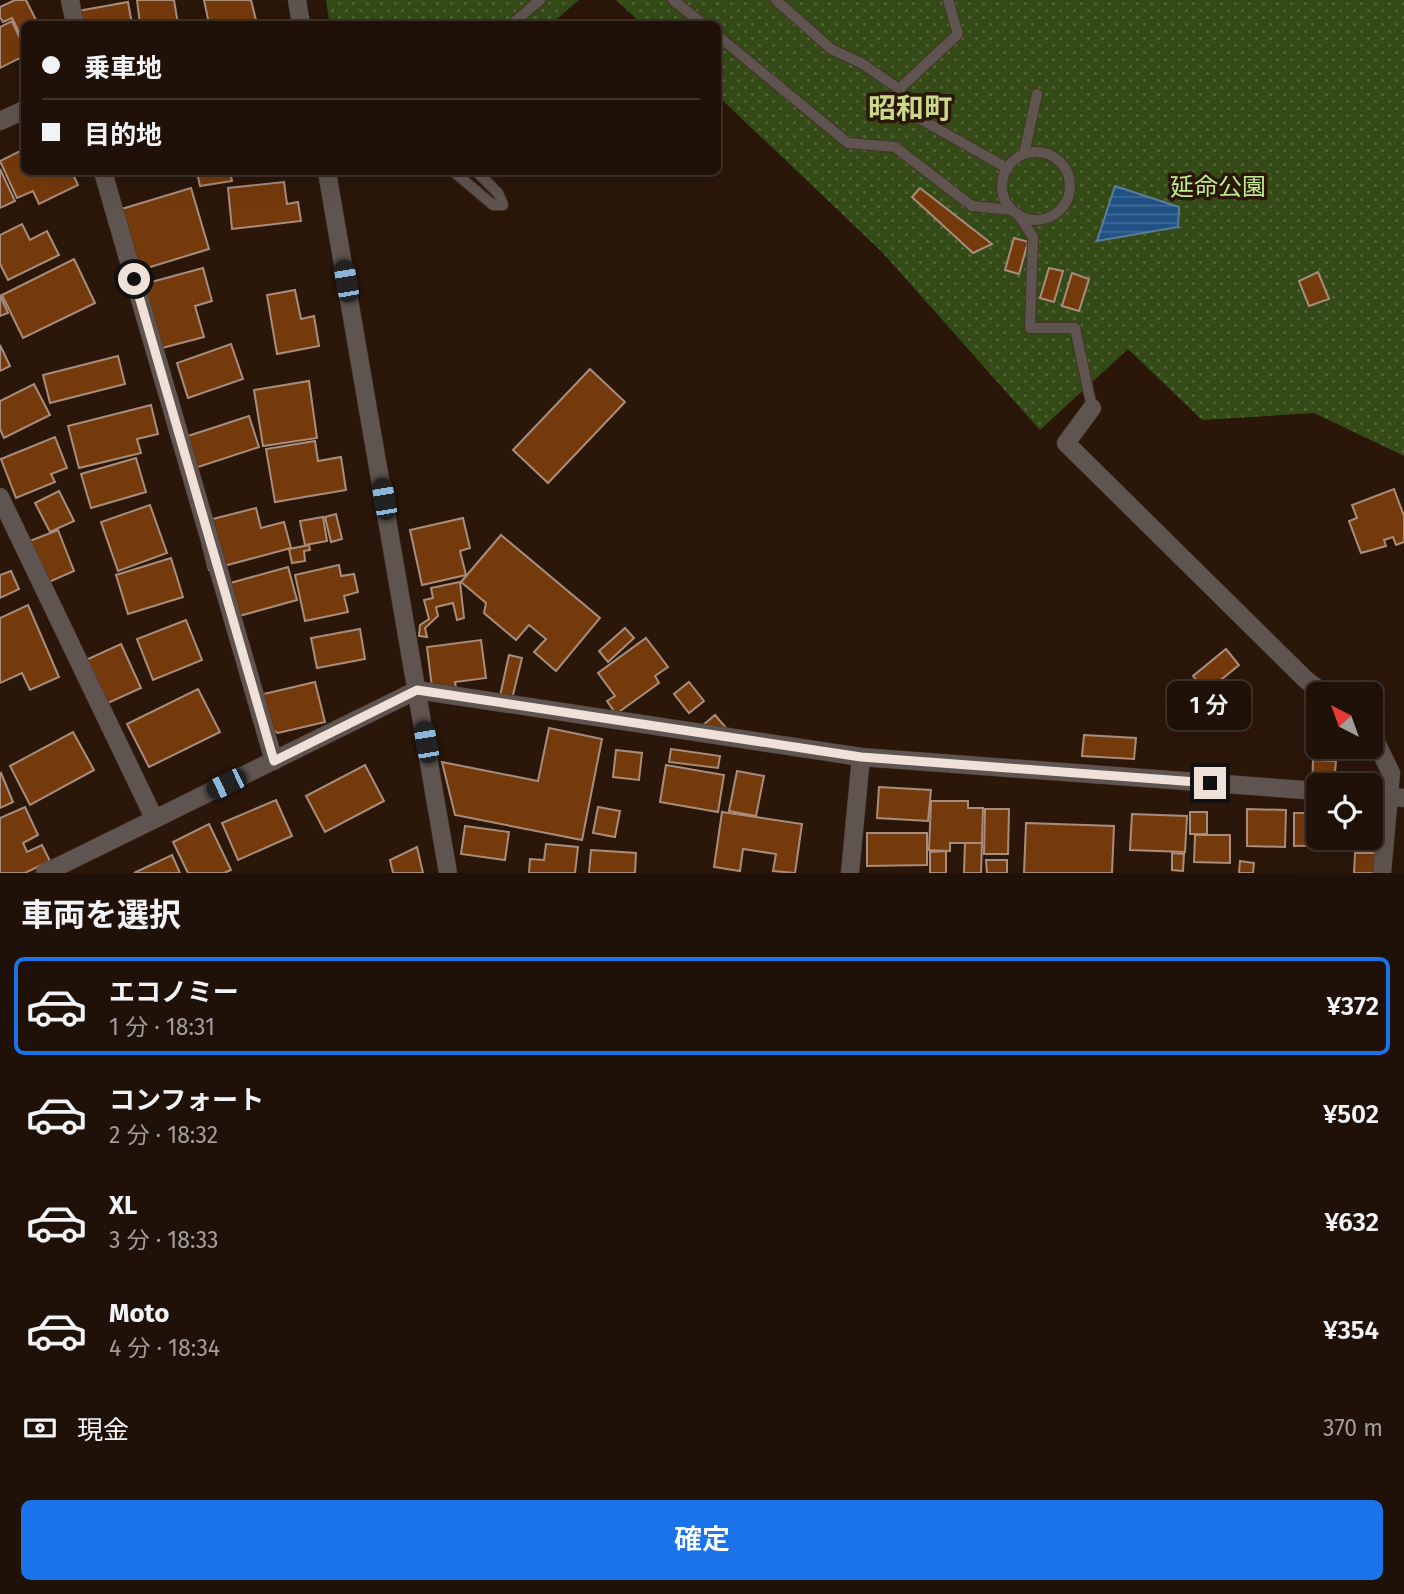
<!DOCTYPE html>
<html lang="ja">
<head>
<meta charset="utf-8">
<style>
	body { margin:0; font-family:"Fira Sans","Noto Sans JP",sans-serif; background:#2d1f16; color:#f1f3f6; height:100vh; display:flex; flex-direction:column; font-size:26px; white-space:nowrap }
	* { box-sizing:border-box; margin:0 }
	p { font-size:23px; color:#a29d9c }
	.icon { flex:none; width:38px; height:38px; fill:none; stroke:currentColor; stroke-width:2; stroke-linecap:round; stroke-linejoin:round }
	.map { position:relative; height:873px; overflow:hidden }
	.side { display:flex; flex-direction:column; background:#201108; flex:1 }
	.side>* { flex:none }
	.banner { position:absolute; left:21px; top:21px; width:700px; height:154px; border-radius:10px; box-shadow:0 7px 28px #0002,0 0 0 2px #3d3129; display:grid; align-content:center; height:154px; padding:0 21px; background:#201108 }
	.needle { width:46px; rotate:319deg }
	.fabs { position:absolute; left:1306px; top:682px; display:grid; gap:14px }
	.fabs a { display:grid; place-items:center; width:77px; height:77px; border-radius:10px; background:#201108; box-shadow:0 7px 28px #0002,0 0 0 2px #3d3129; font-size:35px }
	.end { position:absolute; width:32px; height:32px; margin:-16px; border:9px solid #efe0d8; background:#111; box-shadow:0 0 0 4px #111 }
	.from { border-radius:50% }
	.bubble { position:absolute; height:49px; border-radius:10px; background:#201108; box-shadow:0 7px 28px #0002,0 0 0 2px #3d3129; font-size:23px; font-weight:600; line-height:49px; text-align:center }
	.car { position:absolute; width:21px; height:42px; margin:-21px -10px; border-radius:9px; box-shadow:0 0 5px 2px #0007; background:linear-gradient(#222 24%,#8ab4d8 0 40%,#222 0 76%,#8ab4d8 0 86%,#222 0) }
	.banner b { display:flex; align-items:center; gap:24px; height:66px; font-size:26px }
	.banner b+b { border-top:2px solid #3d3129 }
	.banner i { width:18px; height:18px; background:#f1f3f6 }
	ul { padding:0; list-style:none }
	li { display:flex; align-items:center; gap:21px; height:98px; margin:0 14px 10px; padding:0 7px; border:4px solid transparent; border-radius:10px }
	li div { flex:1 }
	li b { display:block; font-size:26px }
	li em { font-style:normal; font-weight:600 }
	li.active { border-color:#1a73e8 }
	li>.icon { width:63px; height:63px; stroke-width:1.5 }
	h2 { padding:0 21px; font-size:32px; line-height:84px }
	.pay { display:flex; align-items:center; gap:18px; height:77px; padding:0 21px; font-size:26px }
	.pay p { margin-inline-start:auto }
	.cta { display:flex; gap:14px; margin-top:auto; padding:14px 21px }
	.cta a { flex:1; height:80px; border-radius:10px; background:#1a73e8; color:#fff; font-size:28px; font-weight:600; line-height:80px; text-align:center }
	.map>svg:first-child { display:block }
</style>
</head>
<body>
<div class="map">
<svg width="1404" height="873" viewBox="0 0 1404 873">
	<defs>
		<pattern id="park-dots" width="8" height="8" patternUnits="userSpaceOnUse" patternTransform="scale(1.75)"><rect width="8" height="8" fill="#344b18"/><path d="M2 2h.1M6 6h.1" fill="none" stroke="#526539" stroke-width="1.8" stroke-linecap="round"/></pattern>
		<pattern id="water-rules" width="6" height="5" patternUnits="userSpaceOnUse" patternTransform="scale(1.75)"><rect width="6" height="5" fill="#1f5184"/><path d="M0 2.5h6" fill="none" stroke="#406a95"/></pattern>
	</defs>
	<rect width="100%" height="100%" fill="#2b170a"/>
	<g fill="url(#park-dots)">
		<path d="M326 0H579L551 24H342L329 20Z"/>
		<path d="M616 0H1404V456L1314 413 1202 420 1128 349 1040 430 882 252 718 96V24H642Z"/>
	</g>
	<path fill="url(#water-rules)" stroke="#5d7c9d" stroke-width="2" d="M1115 186 1179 207 1178 227 1097 241Z"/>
	<g fill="#753a0b" stroke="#a88d7d" stroke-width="2">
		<path d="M15 0H26L38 24H24V42L12 18 3 22 0 17V7Z"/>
		<path d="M137 0H174L178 24H140Z"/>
		<path d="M204 0H251L257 24H209Z"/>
		<path d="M128 2 132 24H74L72 12Z"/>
		<path d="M12 21 24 47V56L0 68V27Z"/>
		<path d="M24 149V172H72L78 185 39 204 33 191 17 198 0 161Z"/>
		<path d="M0 169 15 201 0 208Z"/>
		<path d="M197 172H230L232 181 200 186Z"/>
		<path d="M284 182 287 204 298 202 301 221 232 229 228 188Z"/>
		<path d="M191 188 209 249 134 272 115 211Z"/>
		<path d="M920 188 992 244 973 253 912 197Z"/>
		<path d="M22 224 30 240 47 231 59 255 8 280 0 264V235Z"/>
		<path d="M1014 238 1028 242 1019 274 1005 270Z"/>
		<path d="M74 259 95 303 23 338 2 295Z"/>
		<path d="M203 268 212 301 195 306 204 337 162 348 144 284Z"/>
		<path d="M1049 268 1063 271 1054 302 1040 298Z"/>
		<path d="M1318 272 1329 299 1309 306 1299 281Z"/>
		<path d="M1072 273 1089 279 1079 311 1062 306Z"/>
		<path d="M295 290 301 319 314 316 319 346 277 354 267 295Z"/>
		<path d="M0 295 8 313 0 316Z"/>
		<path d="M231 344 243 379 188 398 177 363Z"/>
		<path d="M0 345 10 366 0 371Z"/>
		<path d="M118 356 125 384 50 403 43 375Z"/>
		<path d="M590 369 625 402 548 483 513 450Z"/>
		<path d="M309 381 317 438 263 446 254 390Z"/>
		<path d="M34 384 50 415 4 438 0 429V401Z"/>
		<path d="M151 405 158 434 137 439 141 453 79 468 68 426Z"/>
		<path d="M249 416 259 447 195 468 185 437Z"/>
		<path d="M55 437 67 468 51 474 55 482 16 498 1 459Z"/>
		<path d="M315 441 318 461 341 457 346 490 275 502 266 449Z"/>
		<path d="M136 458 146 492 91 508 81 474Z"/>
		<path d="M1394 489 1404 516V542L1396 545 1393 537 1384 540 1386 546 1361 553 1349 521 1357 518 1352 505Z"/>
		<path d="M59 491 74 521 50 532 35 503Z"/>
		<path d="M150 505 167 553 118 571 101 522Z"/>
		<path d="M256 508 261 528 284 522 291 548 209 570 197 523Z"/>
		<path d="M336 514 342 539 331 542 325 517Z"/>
		<path d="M323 517 327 541 305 545 300 521Z"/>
		<path d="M463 518 470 548 460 551 466 575 422 585 410 530Z"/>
		<path d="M58 530 74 571 40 586 22 544Z"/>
		<path d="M501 535 600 618 556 671 534 652 546 639 529 625 516 640 484 613 486 603 461 582Z"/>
		<path d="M309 545 310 550 304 551 305 561 292 563 289 549Z"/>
		<path d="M171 558 183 597 128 614 116 575Z"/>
		<path d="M339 565 341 576 354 574 358 592 344 596 348 612 305 621 295 575Z"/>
		<path d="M288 567 297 600 232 618 223 585Z"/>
		<path d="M11 571 19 589 0 598V575Z"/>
		<path d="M460 582 464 618 457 620 453 603 436 607 438 616 425 628 427 637 419 636 420 625 429 619 424 600 433 598 431 588Z"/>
		<path d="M28 605 59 677 30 690 22 673 0 683V618Z"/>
		<path d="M186 620 202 660 153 680 137 639Z"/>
		<path d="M625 628 634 638 608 662 599 651Z"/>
		<path d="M360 629 365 659 317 668 311 638Z"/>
		<path d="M646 638 668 667 655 676 659 683 616 714 607 701 615 696 598 673Z"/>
		<path d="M481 640 486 678 455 682 457 693 433 696 427 647Z"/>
		<path d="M121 644 141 688 97 708 77 664Z"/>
		<path d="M1226 649 1239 665 1206 692 1193 676Z"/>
		<path d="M509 655 522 658 512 699 500 696Z"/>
		<path d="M315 682 325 722 278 733 262 725 255 696Z"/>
		<path d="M689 682 704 701 689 713 674 694Z"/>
		<path d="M198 689 220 732 149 767 127 724Z"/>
		<path d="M715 715 727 729 703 725Z"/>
		<path d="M549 728 602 739 582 840 455 815 442 762 538 781Z"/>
		<path d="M73 732 94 770 30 805 10 766Z"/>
		<path d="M1084 735 1136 738 1134 759 1082 756Z"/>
		<path d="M671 749 720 756 718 768 669 762Z"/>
		<path d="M616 750 642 753 639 780 613 777Z"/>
		<path d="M1313 760 1336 761 1335 773 1352 774 1351 786H1318L1312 789Z"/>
		<path d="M365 765 384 801 325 832 306 796Z"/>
		<path d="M666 765 724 775 718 812 660 802Z"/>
		<path d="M737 771 764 776 756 816 729 811Z"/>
		<path d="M1 773 13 802 0 808V774Z"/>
		<path d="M879 787 931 790 928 821 877 818Z"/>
		<path d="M276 800 292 836 238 860 222 823Z"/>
		<path d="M931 801H968V808H983L982 843H950V851L929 850Z"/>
		<path d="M25 807 38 835 23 843 27 852 42 845 50 861 25 873H0V818Z"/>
		<path d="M598 807 620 811 615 837 593 833Z"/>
		<path d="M985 809H1009L1008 854H984Z"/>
		<path d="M1247 809 1286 810 1285 847 1247 846Z"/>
		<path d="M722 812 802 824 795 873 773 871 776 854 743 849 740 871 714 867Z"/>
		<rect x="1190" y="812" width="17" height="22"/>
		<path d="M1294 813H1318V838H1339V845L1294 846Z"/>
		<path d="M1132 814 1187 816 1185 852 1130 850Z"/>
		<path d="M1026 823 1114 826 1112 873H1024Z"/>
		<path d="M209 824 231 870 224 873H188L173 842Z"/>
		<path d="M465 826 509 832 505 860 461 854Z"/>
		<path d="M867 833H927V865L867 866Z"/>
		<path d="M1195 835H1230V863L1194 862Z"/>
		<path d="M965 843H982L981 873H964Z"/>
		<path d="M546 844 578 847 575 873H529L530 859 544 860Z"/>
		<path d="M417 847 423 873H393L390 860Z"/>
		<path d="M591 850 636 853 635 873H589Z"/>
		<path d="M946 851V873H930V852Z"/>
		<path d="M1172 853 1184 854 1183 871 1172 870Z"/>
		<path d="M1355 853H1385L1386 873H1354Z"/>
		<path d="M172 855 180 873H134Z"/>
		<path d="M986 860H1007V873H987Z"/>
		<path d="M1240 861 1254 863 1253 873H1239Z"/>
	</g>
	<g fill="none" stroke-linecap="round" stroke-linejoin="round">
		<g stroke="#463327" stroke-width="12">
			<g id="service">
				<path d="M673 0 703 24"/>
				<path d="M776 0 831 49 863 64 899 89 913 115 1007 168"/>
				<path d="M512 24 540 0"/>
				<path d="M718 36 848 143 895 147 972 206 1012 210"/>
				<path d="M899 89 958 34 948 0"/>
				<circle cx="1036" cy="186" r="34"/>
				<path d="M1024 154 1037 94"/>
				<path d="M454 172 493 205H503L498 193 477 172"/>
				<path d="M1018 214 1033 237 1030 328H1075L1092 408"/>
			</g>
		</g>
		<g stroke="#463327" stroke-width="19">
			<g id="minor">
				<path d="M70 0 75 24"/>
				<path d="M297 0 301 24"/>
				<path d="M0 121 24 110"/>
				<path d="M103 172 274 761"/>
				<path d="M327 172 448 873"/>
				<path d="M1092 408 1066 443 1305 679 1326 695"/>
				<path d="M0 497 154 818"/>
				<path d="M1370 730 1391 773 1382 873"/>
				<path d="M1370 795 1404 798"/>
				<path d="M45 873 417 690 861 757 1318 791"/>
				<path d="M850 873 861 757"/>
			</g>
		</g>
		<use href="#service" stroke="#605450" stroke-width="10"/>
		<use href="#minor" stroke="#605450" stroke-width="18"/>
	</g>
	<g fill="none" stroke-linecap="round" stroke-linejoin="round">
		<path stroke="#efe0d8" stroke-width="9" d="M134 279 274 761 417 690 861 757 1210 783"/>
	</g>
	<g text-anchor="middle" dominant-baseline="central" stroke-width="7" stroke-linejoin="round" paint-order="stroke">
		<g font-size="24" fill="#beeb8e" stroke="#2b170a">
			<text x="1218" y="187">延命公園</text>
		</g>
		<g font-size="28" font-weight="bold" fill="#cad88c" stroke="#2b170a">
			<text x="910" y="108">昭和町</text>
		</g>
	</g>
</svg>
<div class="fabs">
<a><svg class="needle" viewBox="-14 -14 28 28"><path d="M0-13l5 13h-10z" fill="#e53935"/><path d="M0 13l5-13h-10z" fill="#a29d9c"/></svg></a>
<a><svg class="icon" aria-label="locate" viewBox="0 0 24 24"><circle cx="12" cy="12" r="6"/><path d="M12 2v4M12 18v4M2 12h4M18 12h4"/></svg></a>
</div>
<i class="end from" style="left:134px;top:279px"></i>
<i class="end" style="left:1210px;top:783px"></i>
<div class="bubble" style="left:1167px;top:681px;width:84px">1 分</div>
<i class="car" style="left:346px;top:281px;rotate:350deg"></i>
<i class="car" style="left:384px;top:499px;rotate:350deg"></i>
<i class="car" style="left:426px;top:742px;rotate:350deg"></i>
<i class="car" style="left:226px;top:784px;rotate:244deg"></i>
<div class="banner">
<b><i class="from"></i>乗車地</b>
<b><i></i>目的地</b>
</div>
</div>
<section class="side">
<h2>車両を選択</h2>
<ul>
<li class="active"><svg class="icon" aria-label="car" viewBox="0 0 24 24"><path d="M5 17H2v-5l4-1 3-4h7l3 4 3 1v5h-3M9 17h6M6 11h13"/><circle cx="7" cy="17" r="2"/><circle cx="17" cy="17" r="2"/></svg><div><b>エコノミー</b><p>1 分 · 18:31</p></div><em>¥372</em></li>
<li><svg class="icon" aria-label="car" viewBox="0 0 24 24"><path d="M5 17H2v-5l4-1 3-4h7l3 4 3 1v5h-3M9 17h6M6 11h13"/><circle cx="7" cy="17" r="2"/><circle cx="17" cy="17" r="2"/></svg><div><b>コンフォート</b><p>2 分 · 18:32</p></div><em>¥502</em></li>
<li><svg class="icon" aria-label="car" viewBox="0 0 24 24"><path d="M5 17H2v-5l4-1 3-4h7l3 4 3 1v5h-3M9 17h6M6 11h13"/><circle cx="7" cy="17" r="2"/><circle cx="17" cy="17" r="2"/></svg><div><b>XL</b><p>3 分 · 18:33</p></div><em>¥632</em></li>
<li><svg class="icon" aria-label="car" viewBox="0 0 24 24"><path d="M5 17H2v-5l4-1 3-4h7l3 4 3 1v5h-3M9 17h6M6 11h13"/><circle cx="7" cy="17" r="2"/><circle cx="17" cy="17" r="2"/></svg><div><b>Moto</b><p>4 分 · 18:34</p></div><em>¥354</em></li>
</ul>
<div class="pay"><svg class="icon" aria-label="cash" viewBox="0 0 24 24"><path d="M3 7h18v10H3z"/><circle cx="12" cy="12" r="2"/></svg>現金<p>370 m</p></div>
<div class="cta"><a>確定</a></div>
</section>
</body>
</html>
